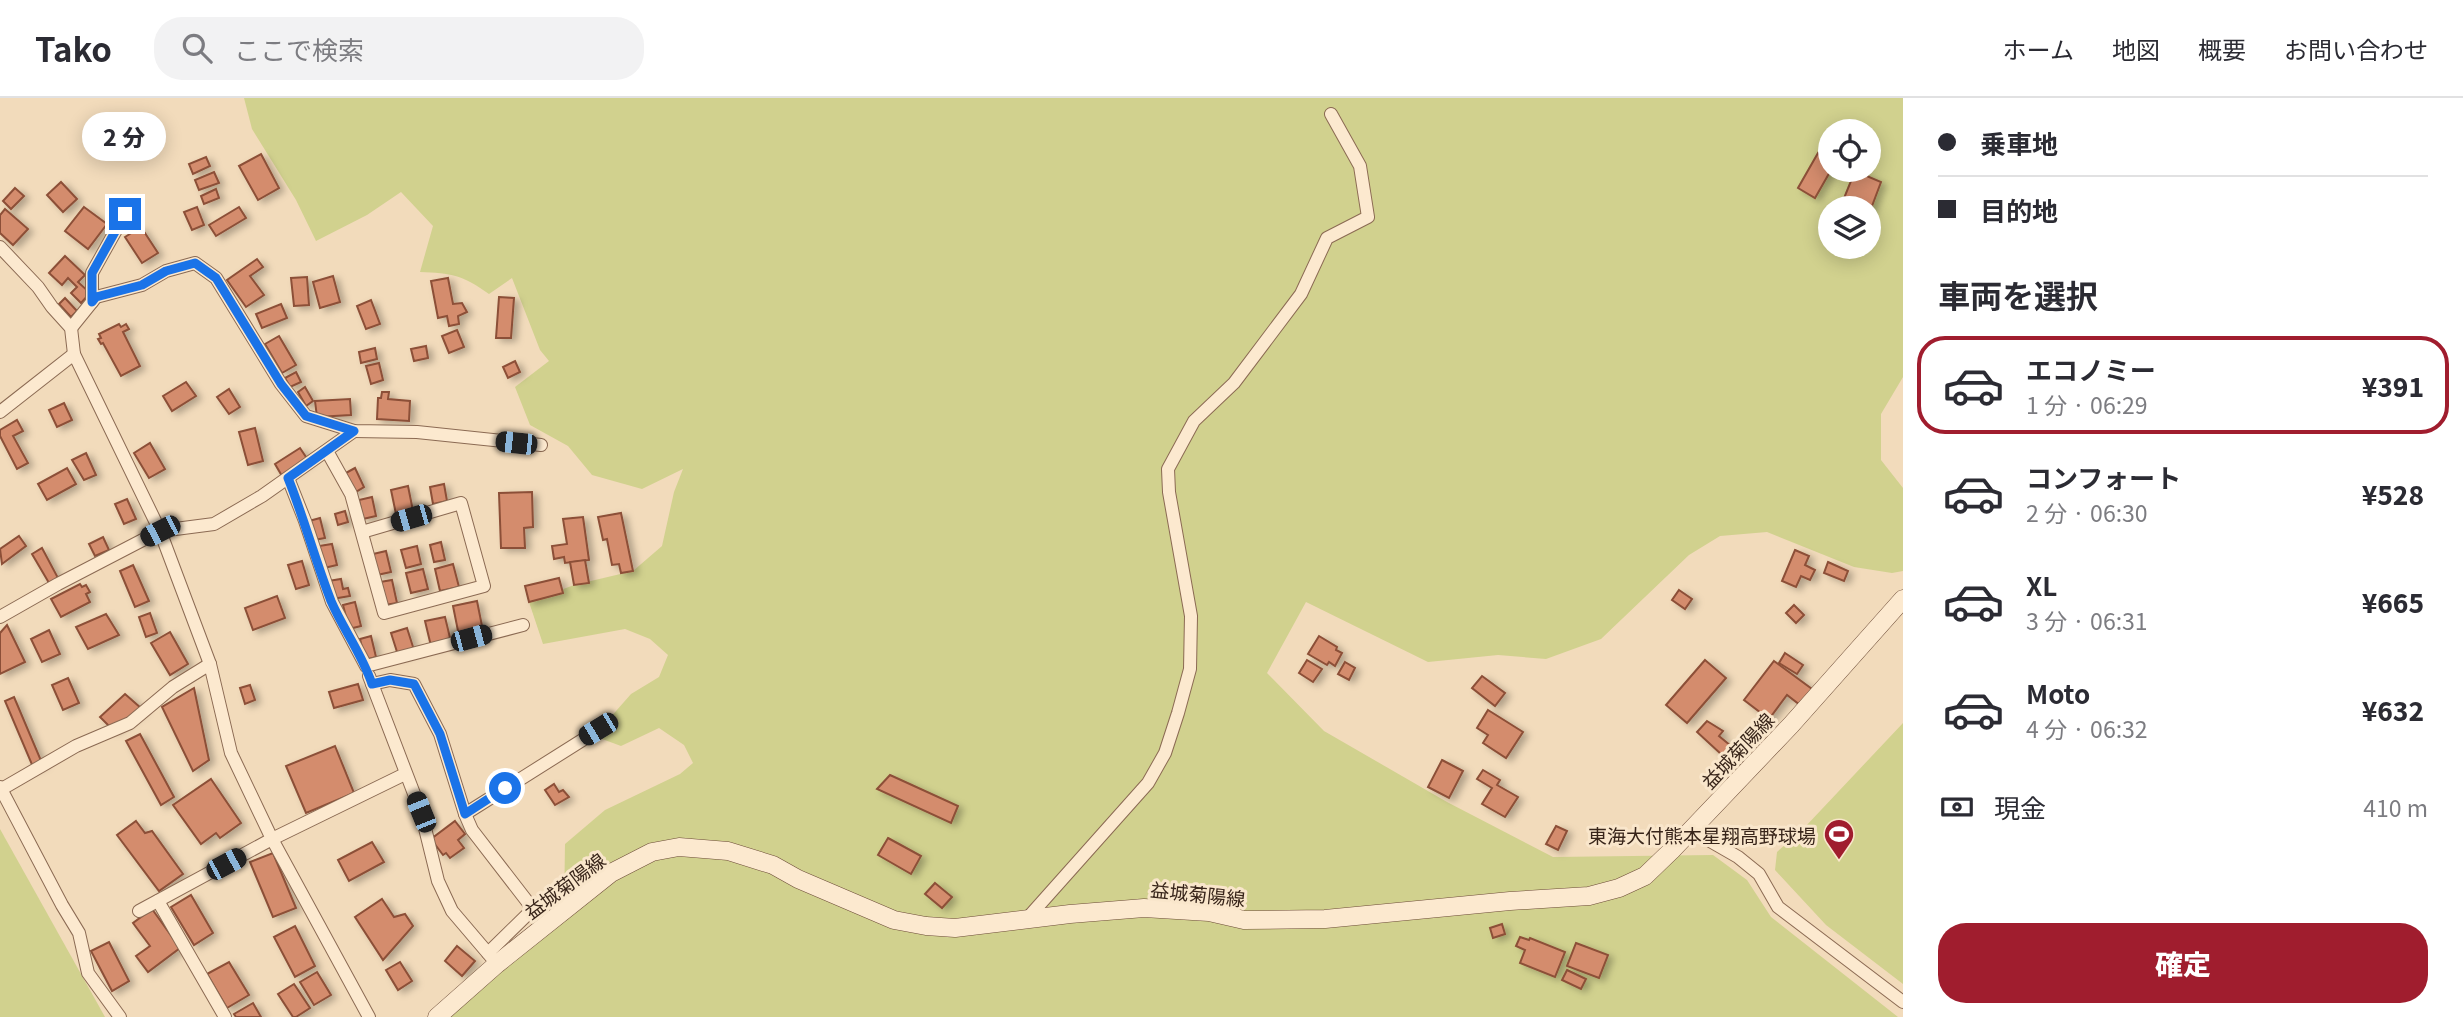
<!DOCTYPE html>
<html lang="ja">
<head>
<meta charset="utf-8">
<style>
	body { margin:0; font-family:Georgia,"Noto Sans JP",serif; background:#f2f2f3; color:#2b2b33; height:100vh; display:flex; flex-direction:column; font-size:26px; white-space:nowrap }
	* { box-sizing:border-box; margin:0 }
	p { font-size:23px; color:#7c7c81 }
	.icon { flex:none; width:38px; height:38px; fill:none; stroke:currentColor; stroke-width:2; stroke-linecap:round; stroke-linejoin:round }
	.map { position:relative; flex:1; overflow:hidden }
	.side { display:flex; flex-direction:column; background:#fff; width:560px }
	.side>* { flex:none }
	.hud { display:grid; align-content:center; height:154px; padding:0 35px; background:#fff }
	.tools { position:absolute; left:1818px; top:21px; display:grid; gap:14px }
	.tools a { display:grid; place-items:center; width:63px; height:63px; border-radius:50%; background:#fff; box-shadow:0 4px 18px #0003; font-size:35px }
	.end { position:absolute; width:32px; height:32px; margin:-16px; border:9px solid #1a73e8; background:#fff; box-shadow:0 0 0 4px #fff }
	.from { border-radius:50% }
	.bubble { position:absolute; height:49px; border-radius:24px; background:#fff; box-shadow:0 4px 18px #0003; font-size:23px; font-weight:800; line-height:49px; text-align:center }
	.car { position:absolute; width:21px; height:42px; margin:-21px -10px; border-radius:9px; box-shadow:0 0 5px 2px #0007; background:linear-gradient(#222 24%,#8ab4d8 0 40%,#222 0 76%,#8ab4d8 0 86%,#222 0) }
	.hud b { display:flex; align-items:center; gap:24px; height:66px; font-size:26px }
	.hud b+b { border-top:2px solid #e1e1e2 }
	.hud i { width:18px; height:18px; background:#2b2b33 }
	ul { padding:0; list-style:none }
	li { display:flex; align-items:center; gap:21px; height:98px; margin:0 14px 10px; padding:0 21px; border:4px solid transparent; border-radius:28px }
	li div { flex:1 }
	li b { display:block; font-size:26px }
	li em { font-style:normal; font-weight:800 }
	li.selected { border-color:#a01d2e }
	li>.icon { width:63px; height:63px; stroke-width:1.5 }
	h2 { padding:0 35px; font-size:32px; line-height:84px }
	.pay { display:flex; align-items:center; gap:18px; height:77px; padding:0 35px; font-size:26px }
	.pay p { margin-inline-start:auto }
	.cta { display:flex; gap:14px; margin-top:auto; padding:14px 35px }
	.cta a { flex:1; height:80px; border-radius:28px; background:#a01d2e; color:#fff; font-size:28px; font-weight:800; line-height:80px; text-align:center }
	header { display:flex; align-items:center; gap:42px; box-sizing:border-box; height:98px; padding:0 35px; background:#fff; border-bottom:2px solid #e1e1e2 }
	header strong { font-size:33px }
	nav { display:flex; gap:38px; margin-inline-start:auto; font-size:24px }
	.search { width:490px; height:63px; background:#f2f2f3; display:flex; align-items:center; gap:18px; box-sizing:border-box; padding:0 24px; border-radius:28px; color:#7c7c81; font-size:26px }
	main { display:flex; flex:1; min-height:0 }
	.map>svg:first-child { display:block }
</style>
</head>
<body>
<header>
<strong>Tako</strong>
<div class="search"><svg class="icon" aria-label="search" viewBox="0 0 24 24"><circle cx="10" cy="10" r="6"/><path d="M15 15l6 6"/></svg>ここで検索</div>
<nav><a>ホーム</a><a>地図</a><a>概要</a><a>お問い合わせ</a></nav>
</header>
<main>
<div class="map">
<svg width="1903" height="919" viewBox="0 0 1903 919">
	<defs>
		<filter id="shadow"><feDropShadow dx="5" dy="3" stdDeviation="3.5" flood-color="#0004"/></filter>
	</defs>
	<rect width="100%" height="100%" fill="#f2dbbb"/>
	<g fill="#d1d18e" fill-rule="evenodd">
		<path d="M244 0H1903V279L1881 316V362L1903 390V473L1892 475 1854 469 1767 434 1720 438 1689 457 1601 541 1546 561 1498 557 1428 564 1306 504 1267 575 1324 633 1447 704 1553 759 1713 757 1747 782 1771 819 1898 919H437L564 812 565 746 605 712 680 676 693 665 684 647 659 630 621 648 594 638 631 596 659 579 668 557 650 541 625 531 543 546 529 504 574 487 633 473 662 448 674 394 683 371 642 391 592 377 568 348 530 327 515 289 549 263 540 252 512 180 489 196C463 177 451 175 420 174L433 128 401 94 367 117 316 143 296 102 252 31ZM1830 33H1869V72H1830ZM1830 110H1869V149H1830Z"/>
		<path d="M1903 625V886L1826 827 1775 772 1777 754 1805 729Z"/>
		<path d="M0 731 105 919H0Z"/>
	</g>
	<g fill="#d48c6d" stroke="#8c4f37" stroke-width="2" filter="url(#shadow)">
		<path d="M1818 55 1830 63 1831 72 1815 100 1798 90Z"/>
		<path d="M261 56 279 90 258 102 239 68Z"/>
		<path d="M206 59 210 68 193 76 189 66Z"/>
		<path d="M1855 73 1881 84 1869 116V110H1840Z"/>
		<path d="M214 74 219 85 199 92 195 82Z"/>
		<path d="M61 84 77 101 63 114 47 97Z"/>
		<path d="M15 90 24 98 11 111 3 103Z"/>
		<path d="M216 91 219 100 204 106 201 98Z"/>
		<path d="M84 109 107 126 88 151 65 133Z"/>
		<path d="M197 109 204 127 192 132 184 114Z"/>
		<path d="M239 109 246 120 216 138 209 127Z"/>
		<path d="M5 111 28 131 13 147 0 135V117Z"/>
		<path d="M141 129 158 155 142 165 125 139Z"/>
		<path d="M65 158 85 177 78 184 90 195 81 205 71 195 77 189 68 180 62 187 49 175Z"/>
		<path d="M257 161 263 169 250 178 264 197 246 209 227 182Z"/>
		<path d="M333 178 340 204 320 210 313 184Z"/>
		<path d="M307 179 309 207 294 208 291 180Z"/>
		<path d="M448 180 453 206 462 205 467 214 458 218 459 226 449 228 447 218 438 220 431 183Z"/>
		<path d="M499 199 514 200 511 240H496Z"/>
		<path d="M65 200 77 213 71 219 59 206Z"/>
		<path d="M371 202 380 226 366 231 357 208Z"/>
		<path d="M281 206 287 220 262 230 256 216Z"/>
		<path d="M119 226 121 229 126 226 129 231 123 234 140 268 121 278 103 245 101 246 98 241 101 240 99 236Z"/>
		<path d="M457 232 464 249 449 255 442 238Z"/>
		<path d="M279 238 296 267 282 275 265 246Z"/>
		<path d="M426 248 428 260 414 263 411 251Z"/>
		<path d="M375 250 377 261 361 265 359 254Z"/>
		<path d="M515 263 520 274 508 280 503 269Z"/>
		<path d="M379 265 383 282 371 286 366 268Z"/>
		<path d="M296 274 301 284 290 289 285 280Z"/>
		<path d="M186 284 196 298 172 313 163 298Z"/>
		<path d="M305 289 313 303 306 308 298 294Z"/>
		<path d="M229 291 240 309 229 316 217 299Z"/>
		<path d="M382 294H389L388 301 410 303 409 323 377 321 378 300H381Z"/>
		<path d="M350 301 351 317 317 319 315 303Z"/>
		<path d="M64 305 72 322 57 329 49 312Z"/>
		<path d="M17 322 23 333 13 338 28 365 17 371 0 338V332Z"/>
		<path d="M255 330 263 363 248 367 239 334Z"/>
		<path d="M150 345 165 371 149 380 134 355Z"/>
		<path d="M300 350 308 362 282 378 275 366Z"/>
		<path d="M86 355 96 377 84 382 72 362Z"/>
		<path d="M67 370 76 386 47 402 38 386Z"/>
		<path d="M355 370 364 389 354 395 344 376Z"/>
		<path d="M444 386 447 403 433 406 430 389Z"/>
		<path d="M408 388 413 413 396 416 391 392Z"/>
		<path d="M532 394 533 429 524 430 525 450H501L499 395Z"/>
		<path d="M372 399 376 418 363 421 359 402Z"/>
		<path d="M127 401 136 421 124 426 115 406Z"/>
		<path d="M345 413 348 424 338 427 335 416Z"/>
		<path d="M621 415 633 473 621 475 619 466 612 467 607 441 603 442 598 419Z"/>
		<path d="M583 419 589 462 565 465 564 459 554 461 552 448 567 446 563 421Z"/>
		<path d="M320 420 325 440 314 442 309 423Z"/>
		<path d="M19 438 26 448 2 466 0 451Z"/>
		<path d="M103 439 109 452 95 458 89 446Z"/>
		<path d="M441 444 445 462 434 464 430 447Z"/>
		<path d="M332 446 337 467 324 470 319 448Z"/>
		<path d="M417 448 421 466 406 470 401 452Z"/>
		<path d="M42 450 58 480 49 485 32 456Z"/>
		<path d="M1795 452 1809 458 1805 467 1815 472 1810 482 1801 478 1796 489 1782 483Z"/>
		<path d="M386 453 391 474 377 477 373 456Z"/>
		<path d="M585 462 589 485 574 487 570 464Z"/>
		<path d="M302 463 309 487 296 491 288 467Z"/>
		<path d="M1828 464 1848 473 1844 483 1824 475Z"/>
		<path d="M453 466 459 489 440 493 435 471Z"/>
		<path d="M133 467 149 503 135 509 120 473Z"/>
		<path d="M423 471 428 491 411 495 406 475Z"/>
		<path d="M559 480 563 495 529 504 525 488Z"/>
		<path d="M341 481 343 491 348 490 350 498 332 501 328 483Z"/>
		<path d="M392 482 397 505 385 507 380 484Z"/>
		<path d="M80 486 82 489 86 487 90 494 86 496 90 504 61 519 51 501Z"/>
		<path d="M1679 492 1692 501 1685 511 1672 502Z"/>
		<path d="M277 498 285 520 253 532 245 510Z"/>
		<path d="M477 503 483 533 459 538 453 508Z"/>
		<path d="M355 504 361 528 349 531 343 507Z"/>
		<path d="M1794 507 1804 517 1796 525 1786 515Z"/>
		<path d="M150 515 157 535 146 539 139 519Z"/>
		<path d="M106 516 119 537 88 551 76 529Z"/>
		<path d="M445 519 451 544 431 548 425 523Z"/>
		<path d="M7 527 25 564 0 576V535Z"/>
		<path d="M407 530 414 552 398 557 391 535Z"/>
		<path d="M49 532 60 556 42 564 31 541Z"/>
		<path d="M170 534 188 566 170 577 151 545Z"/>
		<path d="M371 538 376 559 365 562 360 541Z"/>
		<path d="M1319 538 1337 549 1336 552 1342 555 1335 568 1329 564 1327 567 1308 556Z"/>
		<path d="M1785 555 1803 567 1797 576 1779 565Z"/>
		<path d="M1307 562 1322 571 1313 584 1299 575Z"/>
		<path d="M1705 562 1726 580 1687 625 1666 607Z"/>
		<path d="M1774 563 1812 591 1800 607 1787 597 1769 621 1744 602Z"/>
		<path d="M1345 564 1355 570 1349 582 1338 576Z"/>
		<path d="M1482 578 1505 595 1495 608 1472 590Z"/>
		<path d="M68 580 79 605 63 612 52 587Z"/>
		<path d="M358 586 363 602 334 610 329 594Z"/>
		<path d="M250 587 255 602 245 606 240 590Z"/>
		<path d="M194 590 209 662 193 673 162 609Z"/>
		<path d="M125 596 142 611 113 632 100 619Z"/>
		<path d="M14 599 42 665 33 669 5 603Z"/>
		<path d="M1488 612 1523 634 1506 660 1483 645 1488 637 1477 630Z"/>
		<path d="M1707 623 1723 633 1719 638 1731 648 1733 646 1745 656 1734 668 1697 634Z"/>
		<path d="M140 636 174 699 161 707 126 643Z"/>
		<path d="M335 648 354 695 306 715 286 668Z"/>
		<path d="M1442 662 1463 673 1449 700 1428 689Z"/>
		<path d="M1483 672 1500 682 1497 687 1518 699 1505 719 1482 706 1492 690 1477 681Z"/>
		<path d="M890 677 958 708 951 725 877 691Z"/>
		<path d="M211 681 241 725 220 740 216 735 201 746 173 707Z"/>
		<path d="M554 686 559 694 563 692 569 699 555 707 545 692Z"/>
		<path d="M136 723 145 735 152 733 183 776 159 793 117 737Z"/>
		<path d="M455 723 465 736 458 742 464 750 450 760 446 755 443 757 431 741Z"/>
		<path d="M1556 728 1567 733 1558 752 1546 746Z"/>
		<path d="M888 740 921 758 911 776 878 757Z"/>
		<path d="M372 744 384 764 349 783 338 762Z"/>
		<path d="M273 755 296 810 273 819 250 764Z"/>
		<path d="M935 785 952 799 942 810 925 796Z"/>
		<path d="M191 797 213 835 194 847 171 809Z"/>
		<path d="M382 801 394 819 405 816 413 828 383 862 355 819Z"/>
		<path d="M152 811 180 850 148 874 136 858 150 848 133 825Z"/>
		<path d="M1502 826 1505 836 1493 840 1490 830Z"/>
		<path d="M295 828 315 868 295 879 274 839Z"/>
		<path d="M1520 839 1529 842 1530 840 1565 854 1555 879 1520 865 1525 852 1516 848Z"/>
		<path d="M109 844 129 883 112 893 91 853Z"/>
		<path d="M1576 845 1608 857 1599 880 1567 868Z"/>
		<path d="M457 848 475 863 462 878 445 863Z"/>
		<path d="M229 864 249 897 227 910 207 876Z"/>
		<path d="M400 864 412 883 398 892 386 872Z"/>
		<path d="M1567 872 1586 881 1581 891 1562 882Z"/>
		<path d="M317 874 331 897 314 907 300 884Z"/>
		<path d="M294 886 310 910 296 919H293L278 896Z"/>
		<path d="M253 905 261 919H236L234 916Z"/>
	</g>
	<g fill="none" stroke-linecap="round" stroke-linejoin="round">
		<g stroke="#8b6a53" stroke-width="14">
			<g id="minor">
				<path d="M0 149 38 189 52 209 71 230 74 256 160 433 210 566 231 655 272 741 369 919"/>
				<path d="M92 204V175L125 116"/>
				<path d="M71 230 96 199 142 187 166 173 195 165 216 180 281 286 306 318 354 333 417 334 541 347"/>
				<path d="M0 314 74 256"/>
				<path d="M327 353 351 396 384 515 484 488 461 405 362 434"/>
				<path d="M288 380 305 423 332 504 366 568 523 527"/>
				<path d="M0 519 58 486 160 433 214 426 262 398 354 333"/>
				<path d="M369 578 421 714 438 783 452 813 492 860"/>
				<path d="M372 586 390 582 414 586 440 636 465 716 472 732 533 811 488 855"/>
				<path d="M0 689 62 807 79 835 88 875 120 919"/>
				<path d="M0 692 76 648 130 625 173 589 210 566"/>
				<path d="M465 716 611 624"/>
				<path d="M1691 732 1738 759 1759 776 1778 809 1903 904"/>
				<path d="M158 803 225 919"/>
				<path d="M139 813 272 741 405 676"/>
				<path d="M1025 823 1148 685 1165 655 1178 615 1190 571 1191 518 1169 394 1168 371 1194 323 1234 285 1301 196 1327 140 1368 119 1360 68 1331 16"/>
			</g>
		</g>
		<g stroke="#6c4b37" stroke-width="19">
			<path id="secondary" d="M437 919 497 866 611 775 652 754 679 749 728 753 773 767 798 781 894 822 926 828 955 830 1070 816 1144 810 1209 814 1244 822 1325 821 1510 803 1589 798 1619 790 1645 778 1672 752 1791 627 1903 501"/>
		</g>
		<use href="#minor" stroke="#fce9cf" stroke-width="12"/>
		<use href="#secondary" stroke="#fce9cf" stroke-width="18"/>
	</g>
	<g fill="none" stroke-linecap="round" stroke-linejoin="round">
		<path stroke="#1a73e8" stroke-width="9" d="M125 116 92 175V204L96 199 142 187 166 173 195 165 216 180 281 286 306 318 354 333 288 380C304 420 315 462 331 503 343 531 362 556 372 586L390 582 414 586 440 636 465 716 505 690"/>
	</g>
	<defs>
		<g id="stadium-pin" transform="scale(1.575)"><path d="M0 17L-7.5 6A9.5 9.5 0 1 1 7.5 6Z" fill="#a01d2e" stroke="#f9e6cb"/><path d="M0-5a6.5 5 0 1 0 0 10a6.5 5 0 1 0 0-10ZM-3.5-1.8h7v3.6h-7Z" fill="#fff"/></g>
	</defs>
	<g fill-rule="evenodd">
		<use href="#stadium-pin" x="1839" y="736"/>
	</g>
	<g text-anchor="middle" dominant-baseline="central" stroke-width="6" stroke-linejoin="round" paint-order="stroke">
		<g font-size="19" fill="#38251a" stroke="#f9e6cb">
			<text transform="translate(1737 652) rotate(-47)">益城菊陽線</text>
			<text transform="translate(564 787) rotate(-37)">益城菊陽線</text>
			<text transform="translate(1198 795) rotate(6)">益城菊陽線</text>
		</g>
		<g font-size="19" fill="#38251a" stroke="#f9e6cb" text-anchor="end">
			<text x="1816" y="736">東海大付熊本星翔高野球場</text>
		</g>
	</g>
</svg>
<div class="tools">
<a><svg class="icon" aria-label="locate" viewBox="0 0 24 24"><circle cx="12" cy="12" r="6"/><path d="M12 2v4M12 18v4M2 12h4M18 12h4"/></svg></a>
<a><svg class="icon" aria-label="layers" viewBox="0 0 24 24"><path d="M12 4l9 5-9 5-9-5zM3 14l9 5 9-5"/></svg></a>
</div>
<i class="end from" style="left:505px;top:690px"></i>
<i class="end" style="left:125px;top:116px"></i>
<div class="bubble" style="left:82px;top:14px;width:84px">2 分</div>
<i class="car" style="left:516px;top:345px;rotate:276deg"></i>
<i class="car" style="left:411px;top:420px;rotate:254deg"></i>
<i class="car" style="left:160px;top:433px;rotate:243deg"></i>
<i class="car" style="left:471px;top:540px;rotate:75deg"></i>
<i class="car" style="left:598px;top:631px;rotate:239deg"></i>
<i class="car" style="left:421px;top:714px;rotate:338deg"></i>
<i class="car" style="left:226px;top:766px;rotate:62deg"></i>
</div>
<section class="side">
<div class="hud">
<b><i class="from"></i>乗車地</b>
<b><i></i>目的地</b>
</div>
<h2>車両を選択</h2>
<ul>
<li class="selected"><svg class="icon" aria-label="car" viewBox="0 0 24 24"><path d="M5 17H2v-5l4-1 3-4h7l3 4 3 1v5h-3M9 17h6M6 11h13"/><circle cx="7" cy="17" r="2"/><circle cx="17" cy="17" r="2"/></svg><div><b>エコノミー</b><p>1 分 · 06:29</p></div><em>¥391</em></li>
<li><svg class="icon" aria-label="car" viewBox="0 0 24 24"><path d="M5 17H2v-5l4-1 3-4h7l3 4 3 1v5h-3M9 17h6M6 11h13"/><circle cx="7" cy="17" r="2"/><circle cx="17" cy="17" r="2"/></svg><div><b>コンフォート</b><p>2 分 · 06:30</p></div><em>¥528</em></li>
<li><svg class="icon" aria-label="car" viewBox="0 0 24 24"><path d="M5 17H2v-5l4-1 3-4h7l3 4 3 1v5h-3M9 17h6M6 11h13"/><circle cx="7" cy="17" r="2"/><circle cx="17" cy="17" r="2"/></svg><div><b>XL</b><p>3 分 · 06:31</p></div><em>¥665</em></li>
<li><svg class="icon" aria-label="car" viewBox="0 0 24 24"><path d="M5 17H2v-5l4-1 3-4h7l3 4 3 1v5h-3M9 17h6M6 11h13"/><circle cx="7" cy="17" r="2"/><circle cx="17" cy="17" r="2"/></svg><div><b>Moto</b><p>4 分 · 06:32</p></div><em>¥632</em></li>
</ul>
<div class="pay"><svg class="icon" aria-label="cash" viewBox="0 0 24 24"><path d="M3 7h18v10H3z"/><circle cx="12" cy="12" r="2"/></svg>現金<p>410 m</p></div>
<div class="cta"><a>確定</a></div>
</section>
</main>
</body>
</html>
